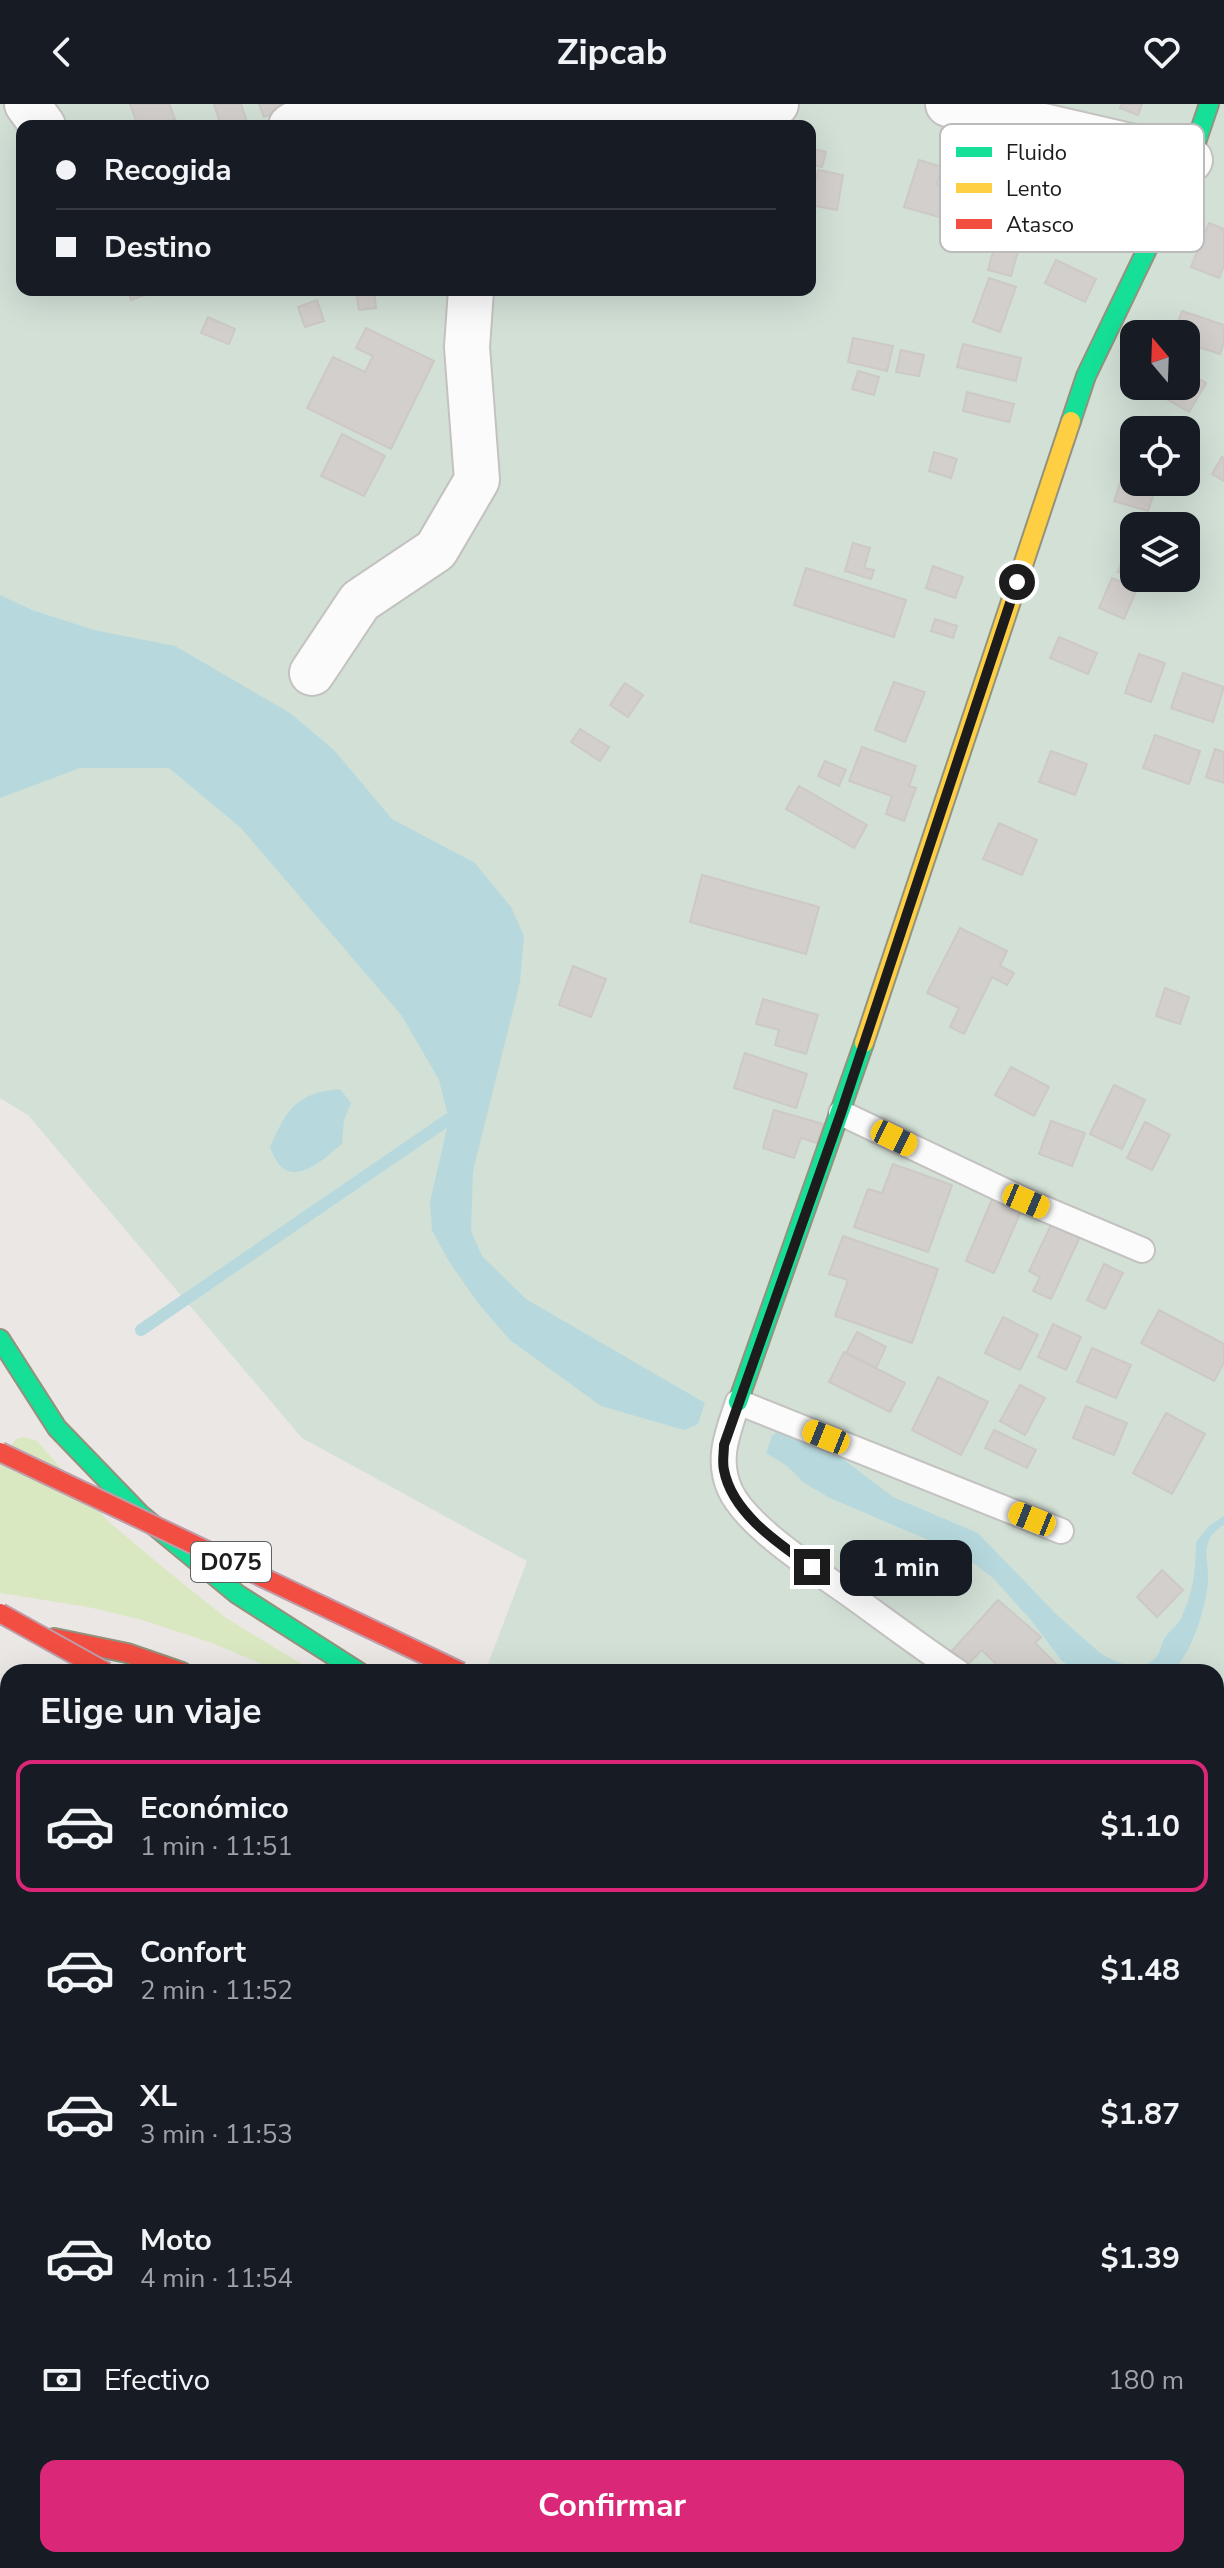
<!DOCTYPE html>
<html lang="es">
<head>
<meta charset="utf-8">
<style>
	body { margin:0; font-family:"Nunito Sans",sans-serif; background:#242831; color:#f1f3f6; height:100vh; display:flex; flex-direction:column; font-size:30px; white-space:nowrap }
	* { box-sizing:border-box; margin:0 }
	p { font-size:26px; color:#9ea1a6 }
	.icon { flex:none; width:44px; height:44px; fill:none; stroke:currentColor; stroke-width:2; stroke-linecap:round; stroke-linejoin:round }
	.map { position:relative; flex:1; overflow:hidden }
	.drawer { position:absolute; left:0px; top:1560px; width:1224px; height:904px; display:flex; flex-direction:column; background:#171b24; border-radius:24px 24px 0 0; box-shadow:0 8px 32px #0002 }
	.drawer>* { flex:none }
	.hud { position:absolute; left:16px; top:16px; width:800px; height:176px; border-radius:16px; box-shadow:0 8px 32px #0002; display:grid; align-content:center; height:176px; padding:0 40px; background:#171b24 }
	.needle { width:52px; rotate:341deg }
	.buttons { position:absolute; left:1120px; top:216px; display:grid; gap:16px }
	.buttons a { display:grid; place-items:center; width:80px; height:80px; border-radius:16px; background:#171b24; box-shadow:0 8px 32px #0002; font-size:40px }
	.end { position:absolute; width:36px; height:36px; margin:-18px; border:10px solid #1c1c1c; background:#fff; box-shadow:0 0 0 4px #fff }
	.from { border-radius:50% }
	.bubble { position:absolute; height:56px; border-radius:16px; background:#171b24; box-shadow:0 8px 32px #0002; font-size:26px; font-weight:700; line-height:56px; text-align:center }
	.car { position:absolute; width:24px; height:48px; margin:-24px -12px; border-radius:10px; box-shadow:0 0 6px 2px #0007; background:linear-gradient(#f5c518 24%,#345 0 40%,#f5c518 0 76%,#345 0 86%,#f5c518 0) }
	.hud b { display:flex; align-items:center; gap:28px; height:76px; font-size:30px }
	.hud b+b { border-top:2px solid #363941 }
	.hud i { width:20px; height:20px; background:#f1f3f6 }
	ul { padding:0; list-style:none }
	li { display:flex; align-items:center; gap:24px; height:132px; margin:0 16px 12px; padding:0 24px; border:4px solid transparent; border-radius:16px }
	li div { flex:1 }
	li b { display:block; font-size:30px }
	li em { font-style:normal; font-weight:700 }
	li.current { border-color:#db2777 }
	li>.icon { width:72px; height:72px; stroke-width:1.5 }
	h2 { padding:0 40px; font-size:36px; line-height:96px }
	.pay { display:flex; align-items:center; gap:20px; height:88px; padding:0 40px; font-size:30px }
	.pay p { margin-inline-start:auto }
	.primary-button { display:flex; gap:16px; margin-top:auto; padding:16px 40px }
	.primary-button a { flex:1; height:92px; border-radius:16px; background:#db2777; color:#fff; font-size:32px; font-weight:700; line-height:92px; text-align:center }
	header { display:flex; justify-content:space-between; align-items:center; height:104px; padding:0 40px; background:#171b24; font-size:36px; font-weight:700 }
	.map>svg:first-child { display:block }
</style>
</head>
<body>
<header><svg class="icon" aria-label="back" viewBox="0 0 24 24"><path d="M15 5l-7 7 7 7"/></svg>Zipcab<svg class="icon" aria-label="heart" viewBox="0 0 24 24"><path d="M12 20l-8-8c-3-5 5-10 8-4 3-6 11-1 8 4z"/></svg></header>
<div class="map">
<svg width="1224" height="2464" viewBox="0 0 1224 2464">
	<rect width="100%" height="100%" fill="#eae7e4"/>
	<path fill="#dae8c2" d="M23 1333 37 1337 109 1418 165 1465 226 1514 315 1568H281L212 1539 139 1515 88 1503 0 1489V1359L16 1335Z"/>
	<g fill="#d2e0d6" fill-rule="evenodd">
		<path d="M0 0H1224V2464H12L17 2456H1216V1568H485L527 1457 302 1334 28 1011 0 994ZM22 22H810V186H22ZM1134 230H1186V282H1134ZM1134 326H1186V378H1134ZM1134 422H1186V474H1134Z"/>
		<path d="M0 1859 8 1864V2434L0 2445Z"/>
	</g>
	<g fill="#b7d9de">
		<path d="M0 491 32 506 94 526 175 542 290 609 334 646 392 715 475 759 511 803 524 832 520 878 473 1067 471 1127 482 1152 526 1195 705 1299 698 1320 684 1326 601 1302 510 1236 477 1198 448 1156 432 1126 430 1098 449 1015 439 976 402 912 240 723 169 664H80L0 694Z"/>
		<path d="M340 985 351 999 344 1016 342 1040C318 1060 286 1090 270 1043 287 1005 296 989 340 985Z"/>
		<path d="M784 1322 819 1337 893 1393 978 1429 1057 1511 1100 1549C1115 1559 1143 1570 1157 1552 1161 1547 1161 1540 1164 1535 1168 1528 1176 1523 1180 1516 1193 1492 1196 1465 1196 1438L1210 1421 1224 1412V1421C1216 1426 1211 1430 1208 1439 1204 1450 1209 1465 1208 1476 1207 1501 1191 1553 1171 1568H1080L1062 1557 1030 1515 992 1473 961 1450 830 1394 804 1379 787 1362 766 1349 772 1332Z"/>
	</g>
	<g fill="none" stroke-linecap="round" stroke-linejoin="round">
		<path stroke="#b7d9de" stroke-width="12" d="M141 1226 449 1015"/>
	</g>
	<g fill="#d3cfcd" stroke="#cdc9c5" stroke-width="2">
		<path d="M130 0H169L175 15 156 22H138Z"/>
		<path d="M214 0H241L247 18 234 22H221Z"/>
		<path d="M259 0H301L264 13Z"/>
		<path d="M1122 0H1142L1138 11 1120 4Z"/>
		<path d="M810 44 826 48 822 63 810 60Z"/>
		<path d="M919 56 942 63 937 80 952 84 943 114 904 103Z"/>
		<path d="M818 66 843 71 837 106 810 101Z"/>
		<path d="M1209 119 1224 125V162L1219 174 1191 163Z"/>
		<path d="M999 126 1022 133 1011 172 988 166Z"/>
		<path d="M1056 156 1096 175 1085 198 1045 179Z"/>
		<path d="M989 174 1016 183 1000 228 973 218Z"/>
		<path d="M128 186H159L131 196Z"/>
		<path d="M356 186H374L376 204 359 206Z"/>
		<path d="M317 196 324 217 305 223 298 203Z"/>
		<path d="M1182 207 1224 221V239L1220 250 1186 239V230H1174Z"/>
		<path d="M208 213 235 225 229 240 201 229Z"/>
		<path d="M366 224 434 257 391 345 307 304 333 253 365 268 373 252 356 244Z"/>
		<path d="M853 234 893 242 887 267 848 258Z"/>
		<path d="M963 240 1021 254 1016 277 957 263Z"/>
		<path d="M901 246 924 251 919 272 896 268Z"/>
		<path d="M858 267 879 273 874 291 852 285Z"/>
		<path d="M1186 267 1206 279 1189 308 1158 290 1162 282H1186Z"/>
		<path d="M967 288 1014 300 1009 318 963 307Z"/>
		<path d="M342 330 385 352 364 392 321 372Z"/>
		<path d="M934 348 957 355 951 374 929 367Z"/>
		<path d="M1222 353 1224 354V377L1212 370Z"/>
		<path d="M1124 369 1134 372V378L1157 380 1148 407 1114 397Z"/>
		<path d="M1134 422V474L1118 468Z"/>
		<path d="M853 439 870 444 864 464 874 466 871 475 845 467Z"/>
		<path d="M933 462 963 473 955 494 926 484Z"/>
		<path d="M806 464 906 496 894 533 794 501Z"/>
		<path d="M1112 474 1137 485 1124 515 1099 504Z"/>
		<path d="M1135 474H1176L1172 487Z"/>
		<path d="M935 515 957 522 953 534 931 527Z"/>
		<path d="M1059 533 1097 549 1088 570 1050 554Z"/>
		<path d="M1139 550 1165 559 1151 598 1125 589Z"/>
		<path d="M1183 569 1224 583 1213 618 1171 604Z"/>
		<path d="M894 578 925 588 905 638 875 626Z"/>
		<path d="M625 579 643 591 628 613 610 601Z"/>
		<path d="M580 625 609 643 600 657 571 638Z"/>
		<path d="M1155 631 1200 647 1189 680 1143 664Z"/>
		<path d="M862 643 916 662 909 682 916 684 904 717 886 710 892 692 849 677Z"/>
		<path d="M1215 645 1224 648V679L1206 673Z"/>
		<path d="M1051 647 1087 660 1075 691 1039 678Z"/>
		<path d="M825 657 846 666 839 682 818 672Z"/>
		<path d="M799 682 867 721 854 744 786 705Z"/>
		<path d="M999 719 1037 736 1022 771 983 755Z"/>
		<path d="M702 771 819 803 806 850 690 818Z"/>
		<path d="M960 824 1007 847 1000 862 1014 869 1007 881 992 873 964 930 950 923 959 904 927 889Z"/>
		<path d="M573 862 606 875 591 913 559 901Z"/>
		<path d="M1165 884 1189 893 1180 920 1156 912Z"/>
		<path d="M763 895 818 911 806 950 775 941 779 926 756 920Z"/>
		<path d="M745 949 807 970 796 1004 734 984Z"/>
		<path d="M1011 963 1049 983 1034 1012 995 991Z"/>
		<path d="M1114 981 1145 996 1122 1045 1090 1030Z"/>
		<path d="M774 1006 823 1020 817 1039 801 1034 794 1054 763 1044Z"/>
		<path d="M1051 1017 1085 1029 1072 1062 1039 1050Z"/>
		<path d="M1145 1018 1170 1031 1152 1066 1127 1054Z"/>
		<path d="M893 1060 952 1081 928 1148 854 1123 868 1085 882 1089Z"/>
		<path d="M993 1093 1022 1105 994 1169 966 1157Z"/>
		<path d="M1052 1119 1080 1133 1051 1195 1033 1187 1040 1173 1029 1167Z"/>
		<path d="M843 1132 938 1165 912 1239 835 1212 848 1176 829 1170Z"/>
		<path d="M1104 1160 1123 1169 1105 1205 1087 1196Z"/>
		<path d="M1159 1206 1224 1240V1259L1214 1277 1141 1239Z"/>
		<path d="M1003 1213 1038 1231 1020 1266 985 1249Z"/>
		<path d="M1053 1220 1081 1233 1066 1266 1038 1253Z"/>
		<path d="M857 1228 886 1243 876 1264 846 1249Z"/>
		<path d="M1092 1244 1131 1261 1116 1294 1077 1278Z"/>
		<path d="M844 1248 905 1279 890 1308 829 1278Z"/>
		<path d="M938 1273 988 1298 961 1351 912 1326Z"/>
		<path d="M1020 1281 1045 1294 1025 1331 1000 1317Z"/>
		<path d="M1086 1302 1127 1319 1114 1351 1073 1334Z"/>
		<path d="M1166 1309 1205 1330 1172 1390 1133 1369Z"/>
		<path d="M994 1326 1036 1346 1027 1364 985 1344Z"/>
		<path d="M1162 1466 1183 1486 1157 1513 1137 1493Z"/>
		<path d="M998 1496 1041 1533 1035 1539 1062 1566 1060 1568H1023L1015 1562 1004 1568 982 1546 964 1564 949 1550Z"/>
		<path d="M1216 1581 1224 1587V1618L1216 1612Z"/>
		<path d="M1 2180 8 2184V2270L0 2266Z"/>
		<path d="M392 2456H427L422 2464H393L388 2461Z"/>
		<path d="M1020 2456H1051L1045 2464H1020L1016 2462Z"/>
		<path d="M1088 2456H1099L1116 2464H1084Z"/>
	</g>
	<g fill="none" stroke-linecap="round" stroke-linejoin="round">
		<g stroke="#c3c2c0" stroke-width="28">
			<g id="lane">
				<path d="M841 1009 1026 1097 1142 1146"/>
				<path d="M958 1568C921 1543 885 1516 849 1490 815 1466 747 1423 730 1386 716 1355 728 1328 738 1298L1061 1427"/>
				<path d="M1216 1721 1224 1726"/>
				<path d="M624 2456 634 2464"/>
				<path d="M135 2464 139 2456"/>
				<path d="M755 2464 761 2456"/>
			</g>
		</g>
		<g stroke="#c3c2c0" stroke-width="48">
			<g id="street">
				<path d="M27 0 43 22"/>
				<path d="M948 0 1190 56"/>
				<path d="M291 22 298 18 378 4 467 17 519 20 776 0"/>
				<path d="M312 569 360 497 436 446 477 376 467 243 471 186"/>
				<path d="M1216 1657 1224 1644"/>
			</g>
		</g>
		<g stroke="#93927d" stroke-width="22">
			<g id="fast">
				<path d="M1071 317 1086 272 1190 56 1209 0"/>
				<path d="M0 1235 57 1324 140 1410 237 1490 359 1568"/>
				<path d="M738 1298 864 939"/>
			</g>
		</g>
		<g stroke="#93927d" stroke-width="22">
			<g id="slow">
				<path d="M864 939 1071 317"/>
				<path d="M1216 1934 1224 1938"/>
				<path d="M1216 1990 1224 1994"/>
				<path d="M1216 2110 1224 2111"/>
			</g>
		</g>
		<g stroke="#93927d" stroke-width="22">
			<g id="jam">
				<path d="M54 1534 127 1549 182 1568"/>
				<path d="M1216 2063 1224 2066"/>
			</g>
		</g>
		<use href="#lane" stroke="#fcfbfb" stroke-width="24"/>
		<use href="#street" stroke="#fcfbfb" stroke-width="44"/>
		<use href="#fast" stroke="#16e098" stroke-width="18"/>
		<use href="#slow" stroke="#ffcf43" stroke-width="18"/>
		<use href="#jam" stroke="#f24e42" stroke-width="18"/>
		<g stroke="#bf9ca9" stroke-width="22" stroke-linecap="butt">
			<g id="jam-bridge">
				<path d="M0 1348 461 1568"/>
				<path d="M0 1509 106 1568"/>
			</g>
		</g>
		<use href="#jam-bridge" stroke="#f24e42" stroke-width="18"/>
	</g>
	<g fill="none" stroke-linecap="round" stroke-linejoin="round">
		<path stroke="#1c1c1c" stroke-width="10" d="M812 1463C779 1440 732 1409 724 1366 722 1358 724 1349 724 1341L841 1009 1017 478"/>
	</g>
	<g text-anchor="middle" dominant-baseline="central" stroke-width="8" stroke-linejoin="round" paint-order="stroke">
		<rect fill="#fff" stroke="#606060" stroke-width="2" x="191" y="1438" width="80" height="40" rx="6"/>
		<g font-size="24" font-weight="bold" fill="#1c1c1c">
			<text x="231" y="1458">D075</text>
		</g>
	</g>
	<rect x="940" y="20" width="264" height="128" rx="12" fill="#fff" stroke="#bbb" stroke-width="2"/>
	<rect x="956" y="43" width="36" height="10" fill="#16e098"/>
	<rect x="956" y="79" width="36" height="10" fill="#ffcf43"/>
	<rect x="956" y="115" width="36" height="10" fill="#f24e42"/>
	<g font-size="22" fill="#1c1c1c">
		<text x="1006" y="56">Fluido</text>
		<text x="1006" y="92">Lento</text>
		<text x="1006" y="128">Atasco</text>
	</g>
</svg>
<div class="buttons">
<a><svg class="needle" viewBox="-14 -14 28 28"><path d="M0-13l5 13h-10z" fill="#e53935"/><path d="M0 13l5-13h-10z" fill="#9ea1a6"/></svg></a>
<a><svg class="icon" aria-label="locate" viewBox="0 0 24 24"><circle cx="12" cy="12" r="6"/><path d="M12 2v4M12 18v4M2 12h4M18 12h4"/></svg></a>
<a><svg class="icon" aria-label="layers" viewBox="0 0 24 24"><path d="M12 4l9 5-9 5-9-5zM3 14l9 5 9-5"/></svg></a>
</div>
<i class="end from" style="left:1017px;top:478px"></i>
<i class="end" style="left:812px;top:1463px"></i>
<div class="bubble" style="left:840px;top:1436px;width:132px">1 min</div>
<i class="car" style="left:894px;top:1034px;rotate:116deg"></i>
<i class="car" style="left:1026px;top:1097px;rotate:113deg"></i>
<i class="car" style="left:826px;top:1333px;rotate:292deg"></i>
<i class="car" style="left:1032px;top:1415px;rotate:292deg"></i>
<div class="hud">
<b><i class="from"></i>Recogida</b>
<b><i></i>Destino</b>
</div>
<section class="drawer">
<h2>Elige un viaje</h2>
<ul>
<li class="current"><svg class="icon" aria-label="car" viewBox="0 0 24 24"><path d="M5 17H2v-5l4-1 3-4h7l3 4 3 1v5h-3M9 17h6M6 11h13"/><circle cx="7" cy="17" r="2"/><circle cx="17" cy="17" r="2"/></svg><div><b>Económico</b><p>1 min · 11:51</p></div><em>$1.10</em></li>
<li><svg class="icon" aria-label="car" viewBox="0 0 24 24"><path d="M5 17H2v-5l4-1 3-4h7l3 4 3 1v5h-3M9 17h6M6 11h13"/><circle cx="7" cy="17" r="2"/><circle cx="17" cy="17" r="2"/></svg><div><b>Confort</b><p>2 min · 11:52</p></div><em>$1.48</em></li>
<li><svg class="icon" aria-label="car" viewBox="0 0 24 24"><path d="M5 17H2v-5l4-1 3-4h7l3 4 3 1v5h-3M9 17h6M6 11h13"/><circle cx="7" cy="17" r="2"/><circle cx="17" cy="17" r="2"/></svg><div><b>XL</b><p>3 min · 11:53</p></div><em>$1.87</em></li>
<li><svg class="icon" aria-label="car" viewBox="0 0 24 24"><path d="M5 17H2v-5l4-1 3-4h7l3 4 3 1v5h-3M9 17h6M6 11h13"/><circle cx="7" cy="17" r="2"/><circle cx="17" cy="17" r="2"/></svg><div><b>Moto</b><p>4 min · 11:54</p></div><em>$1.39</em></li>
</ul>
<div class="pay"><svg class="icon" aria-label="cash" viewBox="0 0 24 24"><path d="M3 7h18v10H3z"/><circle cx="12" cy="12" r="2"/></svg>Efectivo<p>180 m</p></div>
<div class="primary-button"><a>Confirmar</a></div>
</section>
</div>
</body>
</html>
